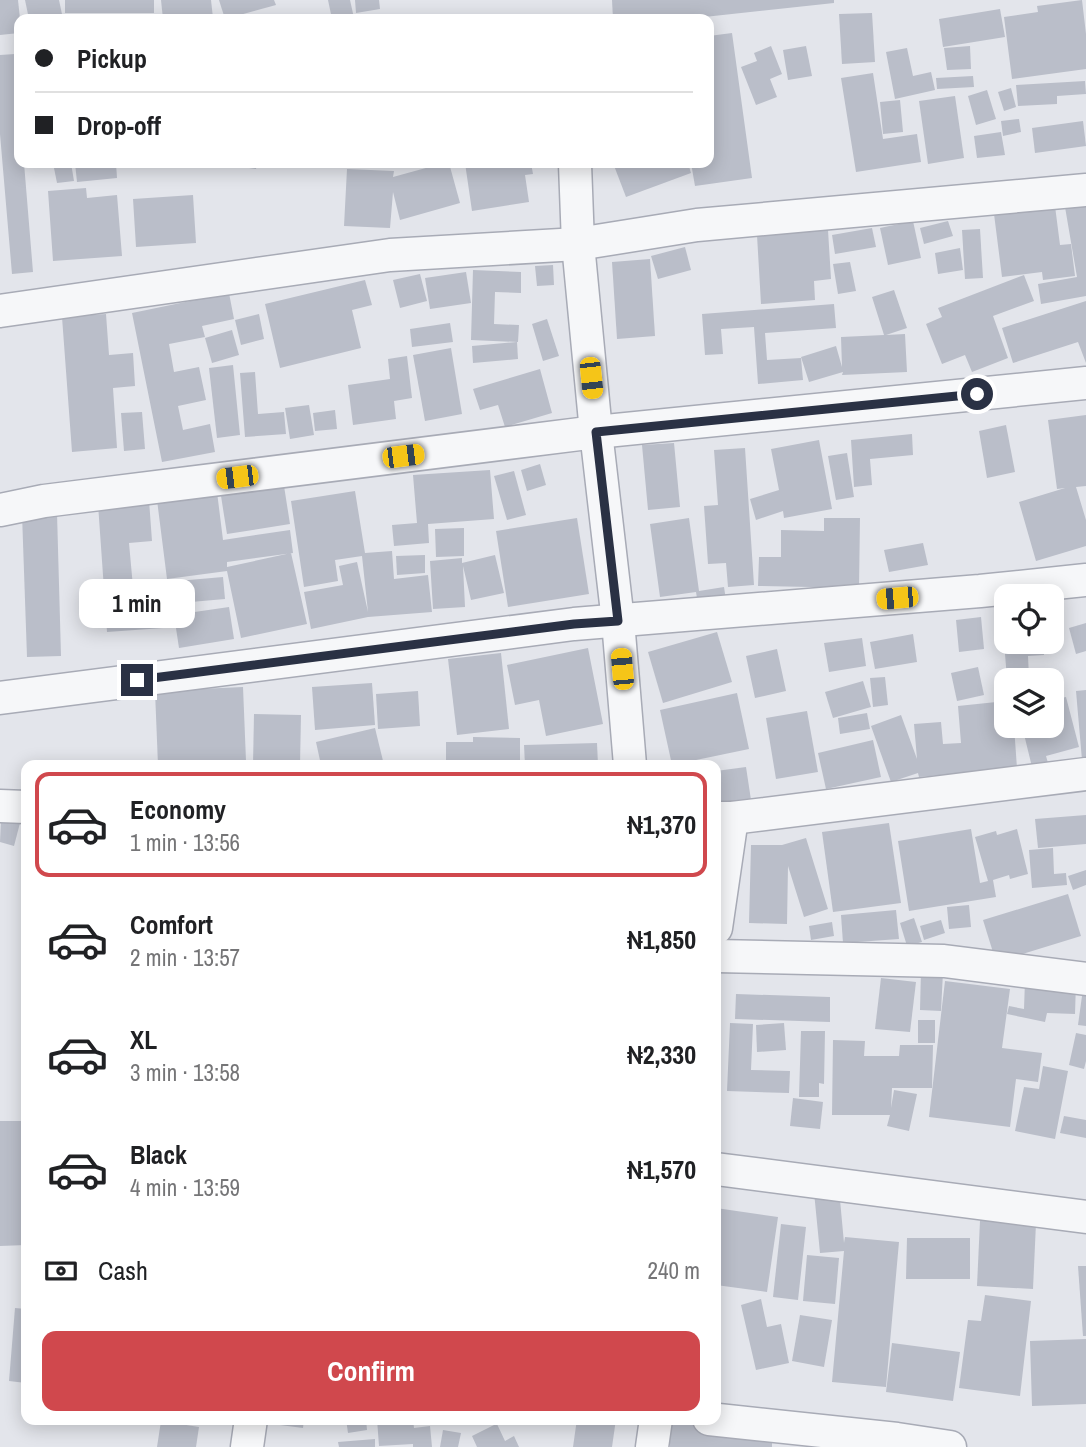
<!DOCTYPE html>
<html lang="en">
<head>
<meta charset="utf-8">
<style>
	body { margin:0; font-family:"Archivo Narrow",sans-serif; background:#f2f2f2; color:#202124; height:100vh; display:flex; flex-direction:column; font-size:26px; white-space:nowrap }
	* { box-sizing:border-box; margin:0 }
	p { font-size:23px; color:#757577 }
	.icon { flex:none; width:38px; height:38px; fill:none; stroke:currentColor; stroke-width:2; stroke-linecap:round; stroke-linejoin:round }
	.map { position:relative; flex:1; overflow:hidden }
	.sheet { position:absolute; left:21px; top:760px; width:700px; height:665px; display:flex; flex-direction:column; background:#fff; border-radius:14px; box-shadow:0 4px 18px #0003 }
	.sheet>* { flex:none }
	.top-card { position:absolute; left:14px; top:14px; width:700px; height:154px; border-radius:14px; box-shadow:0 4px 18px #0003; display:grid; align-content:center; height:154px; padding:0 21px; background:#fff }
	.controls { position:absolute; left:994px; top:584px; display:grid; gap:14px }
	.controls a { display:grid; place-items:center; width:70px; height:70px; border-radius:14px; background:#fff; box-shadow:0 4px 18px #0003; font-size:35px }
	.end { position:absolute; width:32px; height:32px; margin:-16px; border:9px solid #2a3144; background:#fff; box-shadow:0 0 0 4px #fff }
	.from { border-radius:50% }
	.bubble { position:absolute; height:49px; border-radius:14px; background:#fff; box-shadow:0 4px 18px #0003; font-size:23px; font-weight:700; line-height:49px; text-align:center }
	.car { position:absolute; width:21px; height:42px; margin:-21px -10px; border-radius:9px; box-shadow:0 0 5px 2px #0007; background:linear-gradient(#f5c518 24%,#345 0 40%,#f5c518 0 76%,#345 0 86%,#f5c518 0) }
	.top-card b { display:flex; align-items:center; gap:24px; height:66px; font-size:26px }
	.top-card b+b { border-top:2px solid #e0e0e0 }
	.top-card i { width:18px; height:18px; background:#202124 }
	ul { padding:12px 0 0; list-style:none }
	li { display:flex; align-items:center; gap:21px; height:105px; margin:0 14px 10px; padding:0 7px; border:4px solid transparent; border-radius:14px }
	li div { flex:1 }
	li b { display:block; font-size:26px }
	li em { font-style:normal; font-weight:700 }
	li.current { border-color:#d0484d }
	li>.icon { width:63px; height:63px; stroke-width:1.5 }
	.pay { display:flex; align-items:center; gap:18px; height:77px; padding:0 21px; font-size:26px }
	.pay p { margin-inline-start:auto }
	.cta { display:flex; gap:14px; margin-top:auto; padding:14px 21px }
	.cta a { flex:1; height:80px; border-radius:14px; background:#d0484d; color:#fff; font-size:28px; font-weight:700; line-height:80px; text-align:center }
	.map>svg:first-child { display:block }
</style>
</head>
<body>
<div class="map">
<svg width="1086" height="1447" viewBox="0 0 1086 1447">
	<rect width="100%" height="100%" fill="#e3e5eb"/>
	<g fill="#babec9">
		<path d="M0 0H18L20 19 19 33 0 35Z"/>
		<path d="M25 0H59L63 19H29Z"/>
		<rect x="65" y="0" width="89" height="13"/>
		<path d="M161 0H211L213 18 163 19Z"/>
		<path d="M219 0H274L276 5 225 19Z"/>
		<path d="M328 0H350L354 18 332 19Z"/>
		<path d="M355 0H379L380 9 356 13Z"/>
		<path d="M612 0H834V3L686 19H613Z"/>
		<path d="M1082 0 1086 34V69L1012 79 1004 17 1038 12 1037 6Z"/>
		<path d="M1000 9 1005 37 943 47 939 19Z"/>
		<path d="M872 13 875 62 842 64 839 14Z"/>
		<path d="M732 33 752 178 695 186 691 163H709V36Z"/>
		<path d="M771 46 782 74 770 79 777 97 756 105 741 67 757 61 754 53Z"/>
		<path d="M806 46 812 76 788 80 783 50Z"/>
		<path d="M970 46 971 69 947 70 944 48Z"/>
		<path d="M907 48 913 76 931 72 935 90 895 99 886 52Z"/>
		<path d="M15 54 19 108V163H24L33 272 12 274 0 134V55Z"/>
		<path d="M873 73 883 139 917 134 921 162 856 172 841 78Z"/>
		<path d="M973 76 974 87 937 89 936 78Z"/>
		<path d="M1085 81 1086 94 1057 96V104L1018 106 1016 85Z"/>
		<path d="M1011 88 1016 107 1004 111 998 92Z"/>
		<path d="M987 90 996 119 976 125 968 96Z"/>
		<path d="M955 96 964 158 928 164 919 101Z"/>
		<path d="M900 100 903 132 883 134 880 102Z"/>
		<path d="M1019 119 1021 132 1003 136 1001 121Z"/>
		<path d="M1083 121 1086 146 1035 153 1032 128Z"/>
		<path d="M1001 132 1005 155 977 158 974 136Z"/>
		<path d="M53 163H71L74 181 57 183Z"/>
		<path d="M75 163H116L117 178 77 182Z"/>
		<path d="M235 163H257L256 169 235 166Z"/>
		<path d="M260 163H279V164L260 167Z"/>
		<path d="M444 163H449L460 203 400 220 393 192 390 228 344 226 347 169 394 171 393 177Z"/>
		<path d="M465 163H531L533 174 525 175 529 202 472 211Z"/>
		<path d="M613 163H688L691 173 626 197Z"/>
		<path d="M86 188 87 198 117 195 122 256 53 261 48 191Z"/>
		<path d="M193 195 196 243 136 247 133 199Z"/>
		<path d="M1086 203V296L1041 304 1038 284 1077 277 1065 207Z"/>
		<path d="M1055 206 1060 245 1071 244 1075 276 1043 280 1042 272 1002 277 994 214Z"/>
		<path d="M913 221 921 258 888 265 880 228Z"/>
		<path d="M948 221 953 236 924 244 920 228Z"/>
		<path d="M872 228 876 247 835 254 832 235Z"/>
		<path d="M980 229 983 278 965 279 962 230Z"/>
		<path d="M828 230 831 279 814 281 815 300 761 304 757 235Z"/>
		<path d="M685 247 691 270 658 279 651 256Z"/>
		<path d="M960 248 963 270 938 274 935 253Z"/>
		<path d="M650 259 655 336 617 339 612 262Z"/>
		<path d="M850 262 856 291 838 294 833 264Z"/>
		<path d="M553 265 554 285 537 286 535 266Z"/>
		<path d="M473 270 521 272V293L495 292 494 324 519 325 518 342 471 340Z"/>
		<path d="M466 272 471 303 430 309 425 278Z"/>
		<path d="M420 274 427 301 400 308 393 280Z"/>
		<path d="M1024 275 1034 301 993 316 1008 358 972 372 965 355 942 364 926 324 942 317 938 308Z"/>
		<path d="M365 280 372 305 352 310 361 348 280 368 265 304Z"/>
		<path d="M894 290 907 328 886 335 905 334 907 372 842 375 843 372 809 382 801 357 836 346 842 367 841 337 884 335 872 297Z"/>
		<path d="M229 293 234 319 202 326 205 337 169 344 174 372 199 367 206 400 178 406 183 430 210 424 215 452 162 462 132 313Z"/>
		<path d="M1086 301V363L1078 342 1013 363 1002 328Z"/>
		<path d="M834 304 836 328 765 333 767 360 801 358 803 380 758 384 754 327 721 329 723 354 705 355 702 314Z"/>
		<path d="M106 314 109 355 133 353 135 386 113 388 117 448 72 452 62 317Z"/>
		<path d="M259 314 264 339 241 345 235 320Z"/>
		<path d="M547 319 559 356 543 361 532 324Z"/>
		<path d="M450 323 453 342 412 347 410 329Z"/>
		<path d="M232 330 239 355 212 363 205 338Z"/>
		<path d="M517 342 518 359 473 363 472 346Z"/>
		<path d="M451 348 462 414 425 421 413 355Z"/>
		<path d="M407 356 412 398 394 401 396 419 353 425 348 385 390 379 388 359Z"/>
		<path d="M233 365 240 435 217 438 209 368Z"/>
		<path d="M540 369 552 413 505 427 498 405 480 410 473 389Z"/>
		<path d="M255 372 258 414 284 412 286 434 245 437 240 373Z"/>
		<path d="M309 405 314 435 290 439 285 408Z"/>
		<path d="M335 410 337 429 315 431 313 413Z"/>
		<path d="M142 412 145 449 124 451 121 413Z"/>
		<path d="M1086 415V486L1076 487 1086 520V546L1036 561 1019 502 1065 488 1057 489 1048 420Z"/>
		<path d="M1006 425 1015 472 987 478 979 431Z"/>
		<path d="M912 434 913 455 870 459 872 485 854 487 851 440Z"/>
		<path d="M819 440 832 509 784 518 783 511 756 520 750 499 779 490 771 449Z"/>
		<path d="M674 443 680 507 648 510 642 445Z"/>
		<path d="M745 448 754 585 728 587 726 563 708 564 704 506 718 505 714 450Z"/>
		<path d="M847 453 854 497 836 500 828 456Z"/>
		<path d="M540 464 546 485 527 491 521 470Z"/>
		<path d="M490 470 494 519 428 524 429 543 394 546 392 525 417 523 413 475Z"/>
		<path d="M514 471 526 515 507 520 494 476Z"/>
		<path d="M284 486 290 524 227 534 221 496Z"/>
		<path d="M355 491 365 553 392 551 394 579 428 575 432 612 368 617 311 629 304 592 343 585 339 566 357 562 368 612 362 556 335 560 338 581 304 587 291 501Z"/>
		<path d="M217 492 223 540 290 530 293 553 227 562V567L291 553 307 624 241 638 227 571 167 579 157 500Z"/>
		<path d="M149 500 152 541 129 543 133 587 160 585 163 628 107 632 98 504Z"/>
		<path d="M57 513 61 656 27 657 22 514Z"/>
		<path d="M577 518 589 594 508 607 496 531Z"/>
		<path d="M689 518 699 591 724 587 726 600 698 604 696 592 660 597 650 524Z"/>
		<path d="M824 518H860L859 588 758 586 759 557H781V530L824 531Z"/>
		<path d="M464 528V556L436 557 435 529Z"/>
		<path d="M923 543 928 565 889 572 884 550Z"/>
		<path d="M425 555V573L397 575 396 556Z"/>
		<path d="M495 555 504 593 471 600 463 566 465 607 433 609 430 561 462 558V563Z"/>
		<path d="M223 577 225 599 168 604 166 582Z"/>
		<path d="M229 607 234 639 179 648 174 615Z"/>
		<path d="M981 617 984 649 959 652 956 620Z"/>
		<path d="M1086 623V651L1076 654 1069 628Z"/>
		<path d="M1003 629H1006V642H1043L1044 655 1028 656 1029 677 1007 679Z"/>
		<path d="M717 632 732 682 663 703 648 652Z"/>
		<path d="M913 634 917 662 875 669 870 642Z"/>
		<path d="M862 638 866 666 829 672 824 643Z"/>
		<path d="M588 648 603 724 546 736 539 700 515 705 507 665Z"/>
		<path d="M777 649 786 691 755 698 746 656Z"/>
		<path d="M501 653 509 729 457 735 448 659Z"/>
		<path d="M978 667 984 695 957 701 951 673Z"/>
		<path d="M885 677 888 705 873 707 870 678Z"/>
		<path d="M863 681 871 707 833 718 825 692Z"/>
		<path d="M372 683 375 725 315 730 312 687Z"/>
		<path d="M243 687 246 761 158 765 155 691Z"/>
		<path d="M1086 690V760H1082L1076 691Z"/>
		<path d="M418 691 420 726 378 729 376 694Z"/>
		<path d="M737 693 749 749 672 765 660 710Z"/>
		<path d="M1066 697 1079 747 1046 756 1048 763 1032 767 1022 726H1052V700Z"/>
		<path d="M1006 701V726H1014L1017 768 919 777 918 773 891 782 871 726 901 715 917 759 914 724 941 722 943 744 961 743 958 706Z"/>
		<path d="M807 711 818 772 776 779 766 718Z"/>
		<path d="M867 713 870 729 840 734 838 718Z"/>
		<path d="M254 714 301 715 300 765H253Z"/>
		<path d="M375 728 384 765H321L316 742Z"/>
		<path d="M473 737 520 738V765H446V742H473Z"/>
		<path d="M873 740 881 777 826 789 818 753Z"/>
		<path d="M597 743 598 765H525L524 745Z"/>
		<path d="M746 767 751 800 716 804V771Z"/>
		<path d="M1086 815V844L1038 848 1035 819Z"/>
		<path d="M1 819 20 823 14 846 0 842Z"/>
		<path d="M889 823 901 903 833 912 822 832Z"/>
		<path d="M971 829 980 883 988 881 975 837 996 831 997 835 1017 829 1028 874 1010 879 1009 875 993 880 996 897 909 911 898 841Z"/>
		<path d="M806 838 828 909 804 917 788 866 787 924 749 923 751 845H782Z"/>
		<path d="M1053 848 1054 874 1066 873 1067 885 1032 888 1029 850Z"/>
		<path d="M1086 870V885L1073 890 1068 876Z"/>
		<path d="M1068 894 1081 936 996 962 983 920Z"/>
		<path d="M969 905 971 927 949 929 947 907Z"/>
		<path d="M896 910 899 939 843 943 841 915Z"/>
		<path d="M914 918 922 942 907 946 900 923Z"/>
		<path d="M941 920 945 933 924 940 920 926Z"/>
		<path d="M832 922 834 936 811 940 809 926Z"/>
		<path d="M921 971 943 972 941 1011 920 1010Z"/>
		<path d="M881 978 916 982 910 1032 875 1029Z"/>
		<path d="M1025 980 1076 982 1075 1014 1047 1013 1045 1022 1007 1014 1009 1006 1024 1009Z"/>
		<path d="M945 981 1010 989 1002 1048 1042 1053 1038 1082 1016 1079 1010 1127 929 1117Z"/>
		<path d="M736 994 830 997V1022L735 1019Z"/>
		<path d="M1082 996H1086V1026L1078 1025Z"/>
		<rect x="918" y="1020" width="17" height="23"/>
		<path d="M730 1023 753 1024 751 1070 790 1071 789 1093 727 1091Z"/>
		<path d="M784 1023 786 1050 757 1052 756 1025Z"/>
		<path d="M801 1031H825L824 1084 819 1083V1097H799Z"/>
		<path d="M1076 1033 1086 1035V1061L1084 1069 1069 1065Z"/>
		<path d="M833 1040 865 1041 864 1056H899L900 1045H933L932 1088H892L891 1108 894 1090 917 1094 909 1131 887 1126 890 1115H832Z"/>
		<path d="M1043 1066 1068 1071 1055 1139 1015 1131 1024 1087 1039 1089Z"/>
		<path d="M793 1098 823 1102 820 1129 790 1126Z"/>
		<path d="M1064 1116 1086 1120V1138L1060 1133Z"/>
		<path d="M0 1121H26V1245L0 1246Z"/>
		<path d="M839 1189 844 1243 845 1237 899 1242 886 1387 832 1382 844 1251 820 1253 814 1192Z"/>
		<path d="M981 1199 1037 1201 1033 1289 977 1286Z"/>
		<path d="M716 1208 778 1217 767 1292 716 1285Z"/>
		<path d="M781 1224 806 1227 798 1300 773 1297Z"/>
		<path d="M907 1238H970V1279H906Z"/>
		<path d="M807 1255 839 1258 835 1304 803 1301Z"/>
		<path d="M1078 1266H1086V1336H1083Z"/>
		<path d="M985 1295 1031 1301 1020 1396 959 1388 968 1320 981 1321Z"/>
		<path d="M761 1299 767 1327 781 1324 789 1363 756 1370 741 1305Z"/>
		<path d="M15 1308 26 1309V1383L9 1381Z"/>
		<path d="M800 1315 832 1320 824 1367 792 1361Z"/>
		<path d="M1086 1339V1404L1032 1406 1030 1341Z"/>
		<path d="M892 1343 960 1352 953 1401 886 1392Z"/>
		<path d="M772 1415V1447H670V1419H716Z"/>
		<path d="M280 1419H304L303 1428 280 1425Z"/>
		<path d="M346 1419H366L367 1430 348 1433Z"/>
		<path d="M377 1419H413L414 1428 430 1426 432 1447H413V1444L379 1446Z"/>
		<path d="M484 1419H512V1424H497L505 1441 514 1436 519 1447H477L472 1436 496 1424 484 1425Z"/>
		<path d="M577 1419H616L612 1447H573Z"/>
		<path d="M161 1421 199 1427 196 1447H157Z"/>
		<path d="M443 1430 461 1433 458 1447H440Z"/>
		<path d="M375 1439V1447H339L338 1442Z"/>
	</g>
	<g fill="none" stroke-linecap="round" stroke-linejoin="round">
		<g stroke="#a8abb6" stroke-width="35">
			<g id="street">
				<path d="M575 164 578 244 596 432 618 621 630 765"/>
				<path d="M0 311 390 255 578 244 697 225 1086 190"/>
				<path d="M0 510 44 501 596 432 1086 383"/>
				<path d="M0 698 574 624 980 591 1086 580"/>
				<path d="M0 806 26 807"/>
				<path d="M716 818H732L1086 774"/>
				<path d="M716 928 732 818"/>
				<path d="M716 956 944 961 1086 979"/>
				<path d="M716 1169 1086 1217"/>
				<path d="M709 1419 897 1439 950 1447"/>
				<path d="M247 1447 251 1419"/>
				<path d="M652 1447 656 1419"/>
			</g>
		</g>
		<use href="#street" stroke="#f6f7f9" stroke-width="32"/>
	</g>
	<g fill="none" stroke-linecap="round" stroke-linejoin="round">
		<path stroke="#2a3144" stroke-width="9" d="M137 680 574 624 618 621 596 432 977 394"/>
	</g>
</svg>
<div class="controls">
<a><svg class="icon" aria-label="locate" viewBox="0 0 24 24"><circle cx="12" cy="12" r="6"/><path d="M12 2v4M12 18v4M2 12h4M18 12h4"/></svg></a>
<a><svg class="icon" aria-label="layers" viewBox="0 0 24 24"><path d="M12 4l9 5-9 5-9-5zM3 14l9 5 9-5"/></svg></a>
</div>
<i class="end from" style="left:977px;top:394px"></i>
<i class="end" style="left:137px;top:680px"></i>
<div class="bubble" style="left:79px;top:579px;width:116px">1 min</div>
<i class="car" style="left:591px;top:378px;rotate:174deg"></i>
<i class="car" style="left:403px;top:456px;rotate:83deg"></i>
<i class="car" style="left:237px;top:477px;rotate:263deg"></i>
<i class="car" style="left:897px;top:598px;rotate:265deg"></i>
<i class="car" style="left:622px;top:669px;rotate:355deg"></i>
<div class="top-card">
<b><i class="from"></i>Pickup</b>
<b><i></i>Drop-off</b>
</div>
<section class="sheet">
<ul>
<li class="current"><svg class="icon" aria-label="car" viewBox="0 0 24 24"><path d="M5 17H2v-5l4-1 3-4h7l3 4 3 1v5h-3M9 17h6M6 11h13"/><circle cx="7" cy="17" r="2"/><circle cx="17" cy="17" r="2"/></svg><div><b>Economy</b><p>1 min · 13:56</p></div><em>₦1,370</em></li>
<li><svg class="icon" aria-label="car" viewBox="0 0 24 24"><path d="M5 17H2v-5l4-1 3-4h7l3 4 3 1v5h-3M9 17h6M6 11h13"/><circle cx="7" cy="17" r="2"/><circle cx="17" cy="17" r="2"/></svg><div><b>Comfort</b><p>2 min · 13:57</p></div><em>₦1,850</em></li>
<li><svg class="icon" aria-label="car" viewBox="0 0 24 24"><path d="M5 17H2v-5l4-1 3-4h7l3 4 3 1v5h-3M9 17h6M6 11h13"/><circle cx="7" cy="17" r="2"/><circle cx="17" cy="17" r="2"/></svg><div><b>XL</b><p>3 min · 13:58</p></div><em>₦2,330</em></li>
<li><svg class="icon" aria-label="car" viewBox="0 0 24 24"><path d="M5 17H2v-5l4-1 3-4h7l3 4 3 1v5h-3M9 17h6M6 11h13"/><circle cx="7" cy="17" r="2"/><circle cx="17" cy="17" r="2"/></svg><div><b>Black</b><p>4 min · 13:59</p></div><em>₦1,570</em></li>
</ul>
<div class="pay"><svg class="icon" aria-label="cash" viewBox="0 0 24 24"><path d="M3 7h18v10H3z"/><circle cx="12" cy="12" r="2"/></svg>Cash<p>240 m</p></div>
<div class="cta"><a>Confirm</a></div>
</section>
</div>
</body>
</html>
